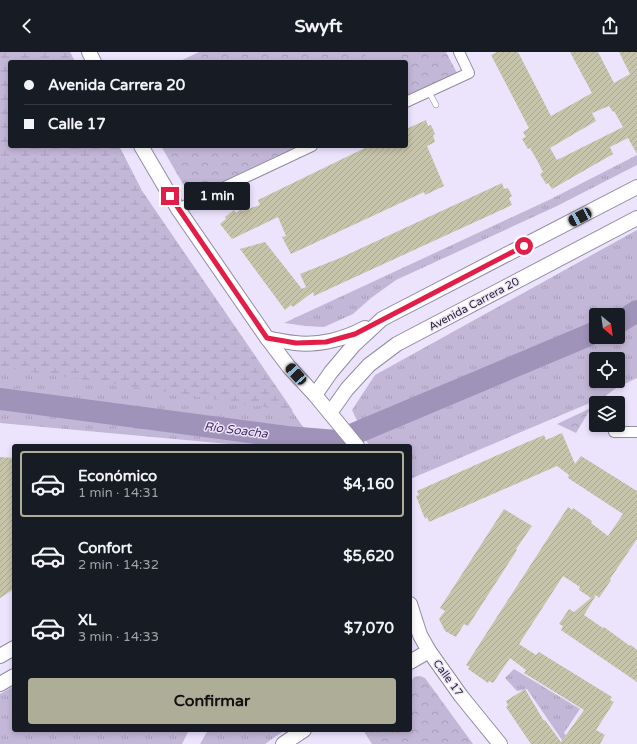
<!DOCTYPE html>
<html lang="es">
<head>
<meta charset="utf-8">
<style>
	body { margin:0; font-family:"Varela Round",sans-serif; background:#20242c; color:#f1f3f6; height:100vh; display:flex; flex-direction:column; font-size:15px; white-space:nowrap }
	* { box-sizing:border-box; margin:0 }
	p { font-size:13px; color:#9ea1a6 }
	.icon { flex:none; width:22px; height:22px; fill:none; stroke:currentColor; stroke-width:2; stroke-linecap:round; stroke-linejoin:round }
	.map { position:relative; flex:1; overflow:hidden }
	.details { position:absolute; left:12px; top:392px; width:400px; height:288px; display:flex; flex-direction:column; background:#171b24; border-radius:4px; box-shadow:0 2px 6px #0003 }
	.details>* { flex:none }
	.guide { position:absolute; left:8px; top:8px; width:400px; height:88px; border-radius:4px; box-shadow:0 2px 6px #0003; display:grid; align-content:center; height:88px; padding:0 16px; background:#171b24 }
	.needle { width:26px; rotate:151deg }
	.fabs { position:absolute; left:589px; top:256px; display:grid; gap:8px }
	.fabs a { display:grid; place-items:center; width:36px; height:36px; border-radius:4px; background:#171b24; box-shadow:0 2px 6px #0003; font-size:20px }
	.end { position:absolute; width:18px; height:18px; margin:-9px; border:5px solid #e11d48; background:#fff; box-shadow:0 0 0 2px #fff }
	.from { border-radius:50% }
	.bubble { position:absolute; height:28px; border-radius:4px; background:#171b24; box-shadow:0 2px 6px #0003; font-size:13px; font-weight:700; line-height:28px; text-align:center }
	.car { position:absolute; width:12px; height:24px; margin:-12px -6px; border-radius:5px; box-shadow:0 0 3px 1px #0007; background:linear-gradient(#222 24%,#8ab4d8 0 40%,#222 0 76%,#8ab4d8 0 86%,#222 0) }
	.guide b { display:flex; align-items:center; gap:14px; height:38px; font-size:15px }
	.guide b+b { border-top:1px solid #363941 }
	.guide i { width:10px; height:10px; background:#f1f3f6 }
	ul { padding:7px 0 0; list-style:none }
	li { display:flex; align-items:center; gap:12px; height:66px; margin:0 8px 6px; padding:0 8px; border:2px solid transparent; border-radius:4px }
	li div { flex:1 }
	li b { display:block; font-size:15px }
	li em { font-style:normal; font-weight:700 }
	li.current { border-color:#aead98 }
	li>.icon { width:36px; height:36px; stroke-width:1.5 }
	.button { display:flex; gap:8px; margin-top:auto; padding:8px 16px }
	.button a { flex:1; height:46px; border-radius:4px; background:#aead98; color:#111; font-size:16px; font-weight:700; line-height:46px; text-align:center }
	header { display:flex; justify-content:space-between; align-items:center; height:52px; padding:0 16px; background:#171b24; font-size:18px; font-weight:700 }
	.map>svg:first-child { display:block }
</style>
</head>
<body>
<header><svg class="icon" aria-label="back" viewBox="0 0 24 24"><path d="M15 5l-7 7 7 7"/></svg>Swyft<svg class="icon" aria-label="share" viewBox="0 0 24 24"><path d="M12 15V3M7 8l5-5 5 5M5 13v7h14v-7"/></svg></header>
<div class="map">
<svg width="637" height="692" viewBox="0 0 637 692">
	<defs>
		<pattern id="grass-tufts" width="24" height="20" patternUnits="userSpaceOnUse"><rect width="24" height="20" fill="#c3b7d7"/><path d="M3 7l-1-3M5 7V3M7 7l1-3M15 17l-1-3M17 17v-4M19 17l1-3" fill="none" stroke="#a89db9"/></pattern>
		<pattern id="wetland-marsh" width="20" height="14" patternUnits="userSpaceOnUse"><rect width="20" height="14" fill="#c3b7d7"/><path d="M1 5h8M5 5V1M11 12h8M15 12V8" fill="none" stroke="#a89db9"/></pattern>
		<pattern id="park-crowns" width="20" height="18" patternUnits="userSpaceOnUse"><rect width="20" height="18" fill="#c3b7d7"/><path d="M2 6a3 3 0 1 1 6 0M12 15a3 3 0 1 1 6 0" fill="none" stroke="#a89db9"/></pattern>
		<pattern id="building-hatch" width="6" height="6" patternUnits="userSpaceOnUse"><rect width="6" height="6" fill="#c6c4aa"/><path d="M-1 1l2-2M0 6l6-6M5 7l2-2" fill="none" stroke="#aaa893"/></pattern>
	</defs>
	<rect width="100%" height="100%" fill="#ece3fd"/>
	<g fill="url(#grass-tufts)" fill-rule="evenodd">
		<path d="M0 0H70L75 10H10V94H119L142 139 316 394H251L0 371Z"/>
		<path d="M637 103V113L555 155 396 228 371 246 353 262 324 275 306 274 284 271 551 147Z"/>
		<path d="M637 178V326L616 336 604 345 410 427V394H369L352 358 375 323ZM596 263H618V285H596ZM596 307H618V329H596Z"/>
		<path d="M514 617 580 657 564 681 574 692H565L562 688 527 637 517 639 505 626Z"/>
		<path d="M14 634V678H189L182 692H0V642Z"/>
		<path d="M208 678H285L265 692H200Z"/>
	</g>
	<path fill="url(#wetland-marsh)" d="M0 0H70L75 10H10V94H119L142 139 293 359 0 315Z"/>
	<g fill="url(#park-crowns)">
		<path d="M199 0H446L458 23 406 49V10H178Z"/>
		<path d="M161 94H318L197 156Z"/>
		<path d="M591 356 576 381 557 372Z"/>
		<path d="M420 624 425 626 473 692H372L363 678H410V631L414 625Z"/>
	</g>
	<path fill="#c3b7d7" d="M364 0H396L401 9 398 10H369Z"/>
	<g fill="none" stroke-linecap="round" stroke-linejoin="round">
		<g stroke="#a093b9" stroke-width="22">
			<path d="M618 271 637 259"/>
			<path d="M0 347 287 385 337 389 596 280"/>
		</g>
	</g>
	<g fill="url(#building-hatch)" fill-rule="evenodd">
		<path d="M497 0H518L551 64 592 41 570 0H598L614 31 630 22 619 0H637V102L628 86 610 95 613 102 552 137 548 131 546 132 540 122 543 120 538 110 530 96 528 97 522 87 526 85 523 80 529 76 491 3ZM609 54 613 60 614 59 623 75 557 108 550 96 596 69 592 61Z"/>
		<path d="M426 68 428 74 431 73 435 82 433 83 435 90 427 94 444 134 425 143 424 140 291 202 282 185 286 184 278 165 232 187 220 172 226 167 225 165 234 158 236 161 241 157 242 159 260 153 258 148 369 94H406V77Z"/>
		<path d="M502 131 504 137 508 136 512 144 509 146 512 153 340 232 314 244 313 240 293 255 291 253 285 258 240 197 265 190 302 237 306 235 300 222 340 206Z"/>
		<path d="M562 381 575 412 581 404 637 439V487L610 527 611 528 599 546 596 543 584 563 603 576 604 575 630 594 631 593 637 598V630L561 578 563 574 559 572 569 557 574 560 591 546 579 538 580 535 563 524 519 592 536 603 539 600 612 645 610 648 614 650 596 678 605 683 600 692H531L506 655 508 653 506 649 525 637 544 669 545 668 561 690 584 658 524 621 526 618 510 606 493 631 489 629 488 631 468 617 470 615 466 613 568 455 572 458 573 456 592 469 591 471 608 484 623 462 568 426 569 423 557 414 429 470 427 465 425 467 416 444 419 443 417 439 500 402 544 383 546 388Z"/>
		<path d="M0 405 14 406V537L0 546Z"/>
		<path d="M504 457 532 474 516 497 517 498 468 574 464 572 456 585 445 579 439 567 445 559 440 556Z"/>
	</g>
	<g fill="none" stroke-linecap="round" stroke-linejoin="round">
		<g stroke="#938ba2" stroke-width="6">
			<path id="lane" d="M429 40 436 53"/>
		</g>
		<g stroke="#938ba2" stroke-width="12">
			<g id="street">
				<path d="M406 50 469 21 459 0"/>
				<path d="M178 157 312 94"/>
				<path d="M614 380H637"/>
			</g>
		</g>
		<g stroke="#938ba2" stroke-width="16">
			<g id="secondary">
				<path d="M89 0 94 10"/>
				<path d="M141 94 178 157 267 286 289 315 315 343 357 394"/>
				<path d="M267 286C276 288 286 290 295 291 318 294 345 287 365 276"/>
				<path d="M315 343 331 320 353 294 382 267 637 135"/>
				<path d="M330 361 347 337 369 313 397 292 637 166"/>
				<path d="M410 552 420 583 429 599 461 644 500 692"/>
				<path d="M0 604 14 596"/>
				<path d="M410 610 429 599"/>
				<path d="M0 632 14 624"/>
				<path d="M283 692 304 678"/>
			</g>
		</g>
		<use href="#lane" stroke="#fff" stroke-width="5"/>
		<use href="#street" stroke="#fff" stroke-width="10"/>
		<use href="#secondary" stroke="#fff" stroke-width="14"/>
	</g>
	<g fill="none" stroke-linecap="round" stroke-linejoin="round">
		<path stroke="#e11d48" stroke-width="5" d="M170 144 267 286 296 291 326 290 355 282 524 194"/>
	</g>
	<g text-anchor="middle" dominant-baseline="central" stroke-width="3" stroke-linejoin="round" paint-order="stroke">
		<g font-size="11" fill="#29252f" stroke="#ece3fd">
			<text transform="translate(474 252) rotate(-28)">Avenida Carrera 20</text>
			<text transform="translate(448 626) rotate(54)">Calle 17</text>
		</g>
		<g font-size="12" font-style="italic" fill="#422d5f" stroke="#ece3fd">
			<text transform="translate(236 378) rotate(7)">Río Soacha</text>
		</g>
	</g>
</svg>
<div class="fabs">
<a><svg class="needle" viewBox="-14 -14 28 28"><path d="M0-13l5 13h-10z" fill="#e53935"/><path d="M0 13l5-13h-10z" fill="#9ea1a6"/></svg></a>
<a><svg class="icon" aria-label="locate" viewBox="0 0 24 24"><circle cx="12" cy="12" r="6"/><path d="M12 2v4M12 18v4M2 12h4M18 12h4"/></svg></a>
<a><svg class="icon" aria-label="layers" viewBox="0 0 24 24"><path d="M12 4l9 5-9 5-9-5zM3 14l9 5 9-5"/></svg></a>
</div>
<i class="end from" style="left:524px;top:194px"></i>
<i class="end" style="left:170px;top:144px"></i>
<div class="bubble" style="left:184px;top:130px;width:66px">1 min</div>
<i class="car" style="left:580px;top:165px;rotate:242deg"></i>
<i class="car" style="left:296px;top:322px;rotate:318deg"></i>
<div class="guide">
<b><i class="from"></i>Avenida Carrera 20</b>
<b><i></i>Calle 17</b>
</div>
<section class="details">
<ul>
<li class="current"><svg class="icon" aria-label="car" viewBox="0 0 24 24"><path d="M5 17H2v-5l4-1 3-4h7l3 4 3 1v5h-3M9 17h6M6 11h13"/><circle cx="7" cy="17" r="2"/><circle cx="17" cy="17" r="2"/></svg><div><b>Económico</b><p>1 min · 14:31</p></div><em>$4,160</em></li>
<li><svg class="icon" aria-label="car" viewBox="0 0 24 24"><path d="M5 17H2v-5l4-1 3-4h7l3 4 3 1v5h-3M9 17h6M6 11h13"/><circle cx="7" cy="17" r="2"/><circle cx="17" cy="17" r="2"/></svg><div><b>Confort</b><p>2 min · 14:32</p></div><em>$5,620</em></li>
<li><svg class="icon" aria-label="car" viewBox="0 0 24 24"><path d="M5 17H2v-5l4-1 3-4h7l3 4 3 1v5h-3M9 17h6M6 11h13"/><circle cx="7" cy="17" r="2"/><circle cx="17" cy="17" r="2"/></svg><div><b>XL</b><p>3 min · 14:33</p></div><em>$7,070</em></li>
</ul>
<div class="button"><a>Confirmar</a></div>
</section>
</div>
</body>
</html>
